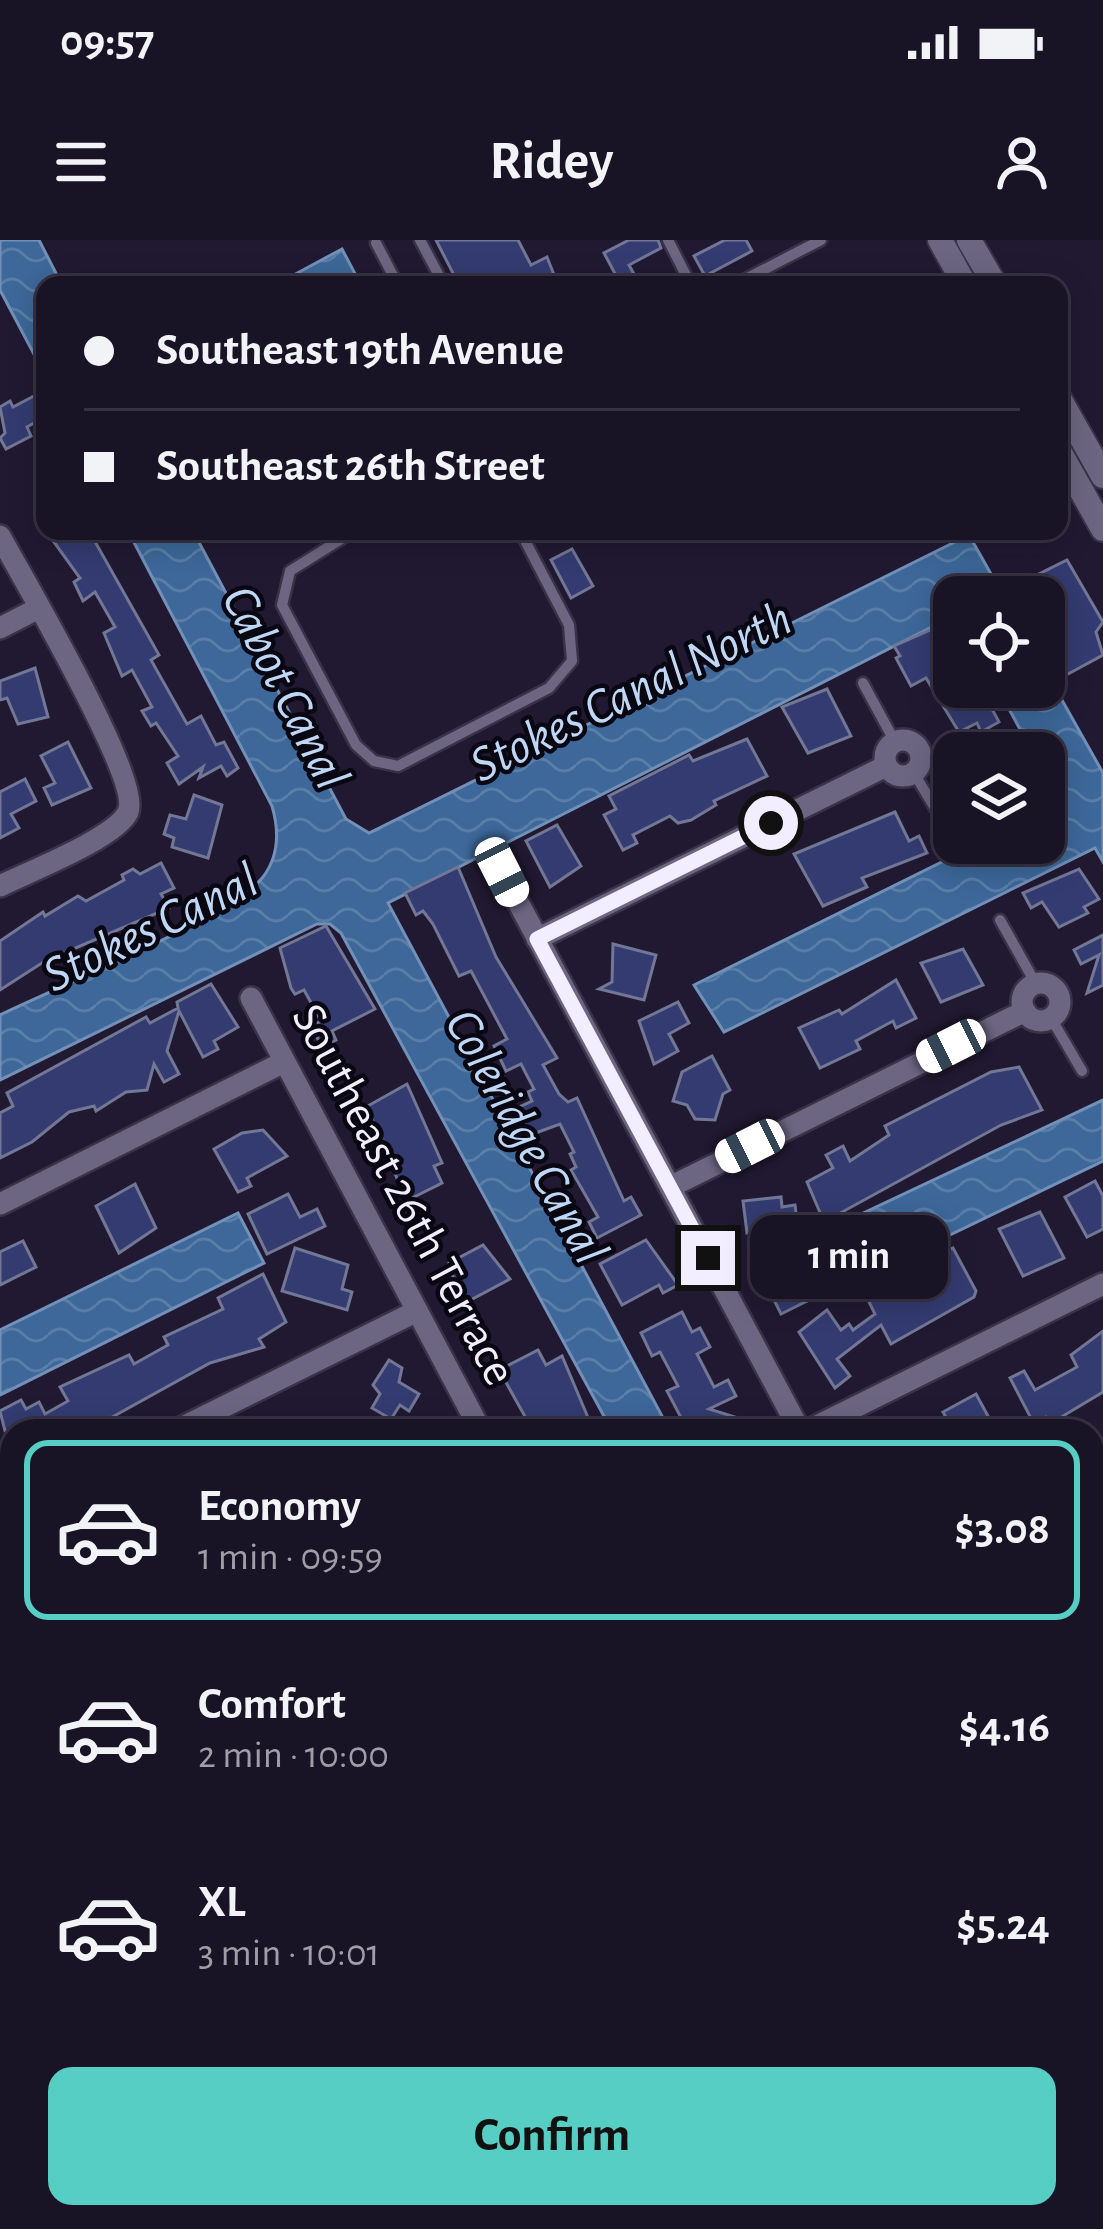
<!DOCTYPE html>
<html lang="en">
<head>
<meta charset="utf-8">
<style>
	body { margin:0; font-family:"Alegreya Sans",sans-serif; background:#262032; color:#f1f3f6; height:100vh; display:flex; flex-direction:column; font-size:45px; white-space:nowrap }
	* { box-sizing:border-box; margin:0 }
	p { font-size:39px; color:#9f9ea7 }
	.icon { flex:none; width:66px; height:66px; fill:none; stroke:currentColor; stroke-width:2; stroke-linecap:round; stroke-linejoin:round }
	.map { position:relative; flex:1; overflow:hidden }
	.side { position:absolute; left:0px; top:1179px; width:1104px; height:810px; display:flex; flex-direction:column; background:#191326; border-radius:36px 36px 0 0; box-shadow:0 6px 30px #0003,0 0 0 3px #373243 }
	.side>* { flex:none }
	.banner { position:absolute; left:36px; top:36px; width:1032px; height:264px; border-radius:24px; box-shadow:0 6px 30px #0003,0 0 0 3px #373243; display:grid; align-content:center; height:264px; padding:0 48px; background:#191326 }
	.fabs { position:absolute; left:933px; top:336px; display:grid; gap:24px }
	.fabs a { display:grid; place-items:center; width:132px; height:132px; border-radius:24px; background:#191326; box-shadow:0 6px 30px #0003,0 0 0 3px #373243; font-size:60px }
	.end { position:absolute; width:54px; height:54px; margin:-27px; border:15px solid #f2eeff; background:#111; box-shadow:0 0 0 6px #111 }
	.from { border-radius:50% }
	.bubble { position:absolute; height:84px; border-radius:24px; background:#191326; box-shadow:0 6px 30px #0003,0 0 0 3px #373243; font-size:39px; font-weight:700; line-height:84px; text-align:center }
	.car { position:absolute; width:36px; height:72px; margin:-36px -18px; border-radius:15px; box-shadow:0 0 9px 3px #0007; background:linear-gradient(#fff 24%,#345 0 40%,#fff 0 76%,#345 0 86%,#fff 0) }
	.banner b { display:flex; align-items:center; gap:42px; height:114px; font-size:45px }
	.banner b+b { border-top:3px solid #373243 }
	.banner i { width:30px; height:30px; background:#f1f3f6 }
	ul { padding:21px 0 0; list-style:none }
	li { display:flex; align-items:center; gap:36px; height:180px; margin:0 24px 18px; padding:0 24px; border:6px solid transparent; border-radius:24px }
	li div { flex:1 }
	li b { display:block; font-size:45px }
	li em { font-style:normal; font-weight:700 }
	li.on { border-color:#56cec4 }
	li>.icon { width:108px; height:108px; stroke-width:1.5 }
	.primary-button { display:flex; gap:24px; margin-top:auto; padding:24px 48px }
	.primary-button a { flex:1; height:138px; border-radius:24px; background:#56cec4; color:#111; font-size:48px; font-weight:700; line-height:138px; text-align:center }
	.status { display:flex; justify-content:space-between; align-items:center; height:84px; padding:0 60px; background:#191326; direction:ltr }
	.status svg { height:33px; fill:currentColor }
	header { display:flex; justify-content:space-between; align-items:center; height:156px; padding:0 48px; background:#191326; font-size:54px; font-weight:700 }
	.map>svg:first-child { display:block }
</style>
</head>
<body>
<div class="status"><b>09:57</b><svg viewBox="0 0 49 12"><path d="M0 12V9h3v3zM5 12V6h3v6zM10 12V3h3v9zM15 12V0h3v12zM26 1h20v11H26zM47 4h2v5h-2z"/></svg></div>
<header><svg class="icon" aria-label="menu" viewBox="0 0 24 24"><path d="M4 6h16M4 12h16M4 18h16"/></svg>Ridey<svg class="icon" aria-label="person" viewBox="0 0 24 24"><circle cx="12" cy="8" r="4"/><path d="M4 21q1-7 8-7t8 7"/></svg></header>
<div class="map">
<svg width="1103" height="1989" viewBox="0 0 1103 1989">
	<defs>
		<pattern id="water-waves" width="16" height="10" patternUnits="userSpaceOnUse" patternTransform="scale(3)"><rect width="16" height="10" fill="#3d6899"/><path d="M0 5q4-4 8 0t8 0" fill="none" stroke="#5a7ea8"/></pattern>
	</defs>
	<rect width="100%" height="100%" fill="#211932"/>
	<g fill="url(#water-waves)" stroke="#7390b8" stroke-width="3">
		<path d="M0 0H39L62 45H45V135L0 50Z"/>
		<path d="M342 9 361 45H275Z"/>
		<path d="M128 291H193L346 579 369 593 969 295 1004 357H954V381L930 388 388 663 670 1191H612L341 693 330 684H317L0 840V775C55 748 231 677 263 637 279 616 279 590 272 566Z"/>
		<path d="M1044 428 1103 533V622L1095 608 724 792 694 745 980 603H1044V571L1060 563 1044 534V513H1033L997 447H1044Z"/>
		<path d="M1103 860V921L865 1036 838 985Z"/>
		<path d="M238 973 264 1023 0 1155V1090Z"/>
		<path d="M0 1860 12 1882V1977H62L69 1989H0Z"/>
		<path d="M634 1977H700L719 1987 742 1977H874L850 1989H640Z"/>
	</g>
	<g fill="#343b71" stroke="#717795" stroke-width="3">
		<path d="M436 0H518L531 25 547 17 558 45H459Z"/>
		<path d="M629 0H658L661 8 629 25 640 45H621L604 13Z"/>
		<path d="M725 0H746L752 11 705 36 694 16Z"/>
		<path d="M34 156 45 177 27 187 31 196 6 209 0 198 5 193 0 167 10 161 13 167Z"/>
		<path d="M46 291H89L159 415 151 420 187 484 201 476 216 505 224 502 238 528 227 536 221 526 199 538 203 527 179 544 167 523 178 516 156 483 151 486 142 471 152 467 132 430 122 436 104 393 115 387 95 352 83 361 74 342 80 338Z"/>
		<path d="M572 309 593 346 571 358 551 320Z"/>
		<path d="M1067 320 1103 382 1096 392 1103 415 1068 434 1048 397 1054 394 1044 373V357H1038L1029 339Z"/>
		<path d="M944 384 954 403V447H973L978 457 984 454 999 482 981 492 977 483 959 492 926 438 911 446 896 418 900 416 894 406Z"/>
		<path d="M35 428 48 477 18 484 7 458 0 460V441Z"/>
		<path d="M827 449 851 496 808 513 782 467Z"/>
		<path d="M747 499 767 536 714 561 716 565 691 580 678 583 670 576 633 595 637 603 623 610 604 575 616 569 609 556 689 515 693 521Z"/>
		<path d="M68 502 91 548 52 565 44 548 55 543 41 516Z"/>
		<path d="M25 539 36 561 11 574 19 588 0 598V552Z"/>
		<path d="M194 555 222 565 208 618 172 607 174 598 164 594 170 575 186 579Z"/>
		<path d="M895 572 909 601 919 596 927 613 862 638 867 647 823 666 794 614Z"/>
		<path d="M557 585 581 626 550 647 526 601Z"/>
		<path d="M161 623 174 648 161 654 169 668 45 721 0 750V701L43 672 45 676 78 656 86 661 124 640 122 635 133 629 140 634Z"/>
		<path d="M458 627 496 717 557 818 543 825 559 854 568 862 577 858 624 961 631 957 641 975 597 998 589 982 598 977 571 930 576 927 570 914 574 912 560 884 530 895 517 868 532 861 528 852 534 849 521 824 506 831 494 806 507 799 471 731 459 736 433 684 423 671 416 675 405 653Z"/>
		<path d="M1079 629 1099 659 1084 667 1088 673 1059 687 1042 662 1031 668 1023 653Z"/>
		<path d="M326 686 375 769 332 791 336 800 322 807 311 786 321 781 304 750 295 754 291 748 280 708Z"/>
		<path d="M1103 695V745L1087 753 1099 715 1081 724 1074 710Z"/>
		<path d="M613 704 656 715 644 760 599 749 612 742Z"/>
		<path d="M963 709 983 745 941 762 921 723Z"/>
		<path d="M896 740 916 778 896 788 893 781 856 801 860 809 820 828 799 788 839 770 842 774Z"/>
		<path d="M211 744 238 787 214 801 218 809 203 817 179 771 167 811 179 834 164 842 154 824 147 850 126 852 96 871 94 866 69 872 32 902 0 918V873L13 866 7 853 146 777 150 783 178 768 177 762Z"/>
		<path d="M678 762 689 783 669 794 678 811 654 824 639 781Z"/>
		<path d="M712 816 730 850 723 854 715 880 695 879 687 865 673 861 682 832Z"/>
		<path d="M1019 827 1042 870 1001 885 824 982 807 942 833 928 826 915 843 906 850 921 889 895 885 886 991 832Z"/>
		<path d="M407 844 442 923 434 926 442 943 406 961 384 906 379 908 372 894 378 891 366 867Z"/>
		<path d="M263 890 287 916 247 938 251 946 238 952 214 909 242 893Z"/>
		<path d="M1095 941 1103 956V989L1087 997 1065 957Z"/>
		<path d="M135 944 156 988 119 1013 96 966Z"/>
		<path d="M288 954 300 977 317 969 325 986 267 1014 248 974Z"/>
		<path d="M781 957 782 967 795 965 799 997 754 1002 753 992 747 993 743 961Z"/>
		<path d="M1040 972 1064 1018 1023 1036 999 989Z"/>
		<path d="M646 1000 678 1045 663 1053 659 1045 622 1065 600 1024Z"/>
		<path d="M23 1001 36 1027 0 1045V1012Z"/>
		<path d="M816 1003 833 1048 781 1074 773 1058 783 1053 768 1034 771 1026Z"/>
		<path d="M483 1005 510 1039 461 1065 449 1023Z"/>
		<path d="M295 1008 348 1025 342 1049 352 1052 347 1070 282 1051Z"/>
		<path d="M953 1008 976 1051 974 1057 891 1104 881 1085 837 1119 850 1136 835 1148 799 1092 827 1070 841 1090 849 1084 853 1090 875 1074 869 1062 882 1055 876 1043Z"/>
		<path d="M263 1034 286 1082 259 1099 264 1107 210 1123 87 1191H5L0 1171 21 1160 26 1169 39 1162 45 1174 68 1161 60 1147 129 1115 134 1124 168 1105 164 1097 223 1069 218 1058Z"/>
		<path d="M682 1072 692 1092 700 1088 710 1107 697 1114 714 1147 728 1140 736 1156 709 1169 741 1179 743 1191H688L667 1151 678 1146 660 1112 652 1116 641 1093Z"/>
		<path d="M1103 1091V1152L1053 1182 1046 1177 1034 1184 1010 1138 1024 1131 1035 1150 1077 1127 1071 1115Z"/>
		<path d="M538 1110 546 1125 562 1116 592 1187 532 1189 499 1130Z"/>
		<path d="M389 1120 402 1128 399 1142 419 1154 409 1171 400 1165 391 1179 372 1168 380 1154 373 1145Z"/>
		<path d="M976 1154 989 1178 968 1189 965 1183 953 1189 943 1172Z"/>
	</g>
	<g fill="none" stroke-linecap="round" stroke-linejoin="round">
		<g stroke="#393347" stroke-width="15">
			<g id="service">
				<path d="M420 0 444 45"/>
				<path d="M668 0 691 45"/>
				<path d="M376 3 398 45"/>
				<path d="M734 45 821 0"/>
				<path d="M354 291 290 331 282 365 356 505 374 521 398 526 549 448 572 421 569 385 520 291"/>
				<path d="M863 443 895 502"/>
				<path d="M914 533 936 570"/>
				<path d="M1000 680 1036 744"/>
				<path d="M1051 778 1082 831"/>
			</g>
		</g>
		<g stroke="#393347" stroke-width="26">
			<g id="minor">
				<path d="M0 296C22 337 142 540 128 572 116 598 28 632 0 646"/>
				<path d="M0 388 37 369"/>
				<circle cx="903" cy="518" r="18"/>
				<path d="M502 632 800 1191"/>
				<path d="M537 699 886 526"/>
				<circle cx="1041" cy="762" r="19"/>
				<path d="M251 758 481 1191"/>
				<path d="M670 947 1025 771"/>
				<path d="M0 964 284 822"/>
				<path d="M175 1191 417 1071"/>
				<path d="M807 1191 1103 1044"/>
				<path d="M0 1278 12 1272"/>
				<path d="M1092 1360 1103 1355"/>
				<path d="M1092 1422 1103 1443"/>
				<path d="M0 1592 12 1586"/>
				<path d="M0 1617 12 1640"/>
				<path d="M1092 1678 1103 1672"/>
				<path d="M191 1977 197 1989"/>
				<path d="M508 1977 514 1989"/>
				<path d="M1100 1989 1103 1987"/>
			</g>
		</g>
		<g stroke="#393347" stroke-width="28">
			<g id="tertiary">
				<path d="M940 0 965 45"/>
				<path d="M969 0 995 45"/>
				<path d="M1059 158 1103 236"/>
				<path d="M1059 211 1103 289"/>
			</g>
		</g>
		<use href="#service" stroke="#6d6683" stroke-width="10"/>
		<use href="#minor" stroke="#6d6683" stroke-width="21"/>
		<use href="#tertiary" stroke="#6d6683" stroke-width="24"/>
	</g>
	<g fill="none" stroke-linecap="round" stroke-linejoin="round">
		<path stroke="#f2eeff" stroke-width="15" d="M708 1018 537 699 771 583"/>
	</g>
	<g text-anchor="middle" dominant-baseline="central" stroke-width="9" stroke-linejoin="round" paint-order="stroke">
		<g font-size="48" fill="#f2eeff" stroke="#090711">
			<text transform="translate(403 955) rotate(62)">Southeast 26th Terrace</text>
		</g>
		<g font-size="51" font-style="italic" fill="#bfd7f5" stroke="#090711">
			<text transform="translate(285 448) rotate(63)">Cabot Canal</text>
			<text transform="translate(631 452) rotate(-26)">Stokes Canal North</text>
			<text transform="translate(151 688) rotate(-26)">Stokes Canal</text>
			<text transform="translate(526 897) rotate(61)">Coleridge Canal</text>
		</g>
	</g>
</svg>
<div class="fabs">
<a><svg class="icon" aria-label="locate" viewBox="0 0 24 24"><circle cx="12" cy="12" r="6"/><path d="M12 2v4M12 18v4M2 12h4M18 12h4"/></svg></a>
<a><svg class="icon" aria-label="layers" viewBox="0 0 24 24"><path d="M12 4l9 5-9 5-9-5zM3 14l9 5 9-5"/></svg></a>
</div>
<i class="end from" style="left:771px;top:583px"></i>
<i class="end" style="left:708px;top:1018px"></i>
<div class="bubble" style="left:750px;top:975px;width:198px">1 min</div>
<i class="car" style="left:502px;top:632px;rotate:153deg"></i>
<i class="car" style="left:951px;top:806px;rotate:243deg"></i>
<i class="car" style="left:750px;top:906px;rotate:243deg"></i>
<div class="banner">
<b><i class="from"></i>Southeast 19th Avenue</b>
<b><i></i>Southeast 26th Street</b>
</div>
<section class="side">
<ul>
<li class="on"><svg class="icon" aria-label="car" viewBox="0 0 24 24"><path d="M5 17H2v-5l4-1 3-4h7l3 4 3 1v5h-3M9 17h6M6 11h13"/><circle cx="7" cy="17" r="2"/><circle cx="17" cy="17" r="2"/></svg><div><b>Economy</b><p>1 min · 09:59</p></div><em>$3.08</em></li>
<li><svg class="icon" aria-label="car" viewBox="0 0 24 24"><path d="M5 17H2v-5l4-1 3-4h7l3 4 3 1v5h-3M9 17h6M6 11h13"/><circle cx="7" cy="17" r="2"/><circle cx="17" cy="17" r="2"/></svg><div><b>Comfort</b><p>2 min · 10:00</p></div><em>$4.16</em></li>
<li><svg class="icon" aria-label="car" viewBox="0 0 24 24"><path d="M5 17H2v-5l4-1 3-4h7l3 4 3 1v5h-3M9 17h6M6 11h13"/><circle cx="7" cy="17" r="2"/><circle cx="17" cy="17" r="2"/></svg><div><b>XL</b><p>3 min · 10:01</p></div><em>$5.24</em></li>
</ul>
<div class="primary-button"><a>Confirm</a></div>
</section>
</div>
</body>
</html>
